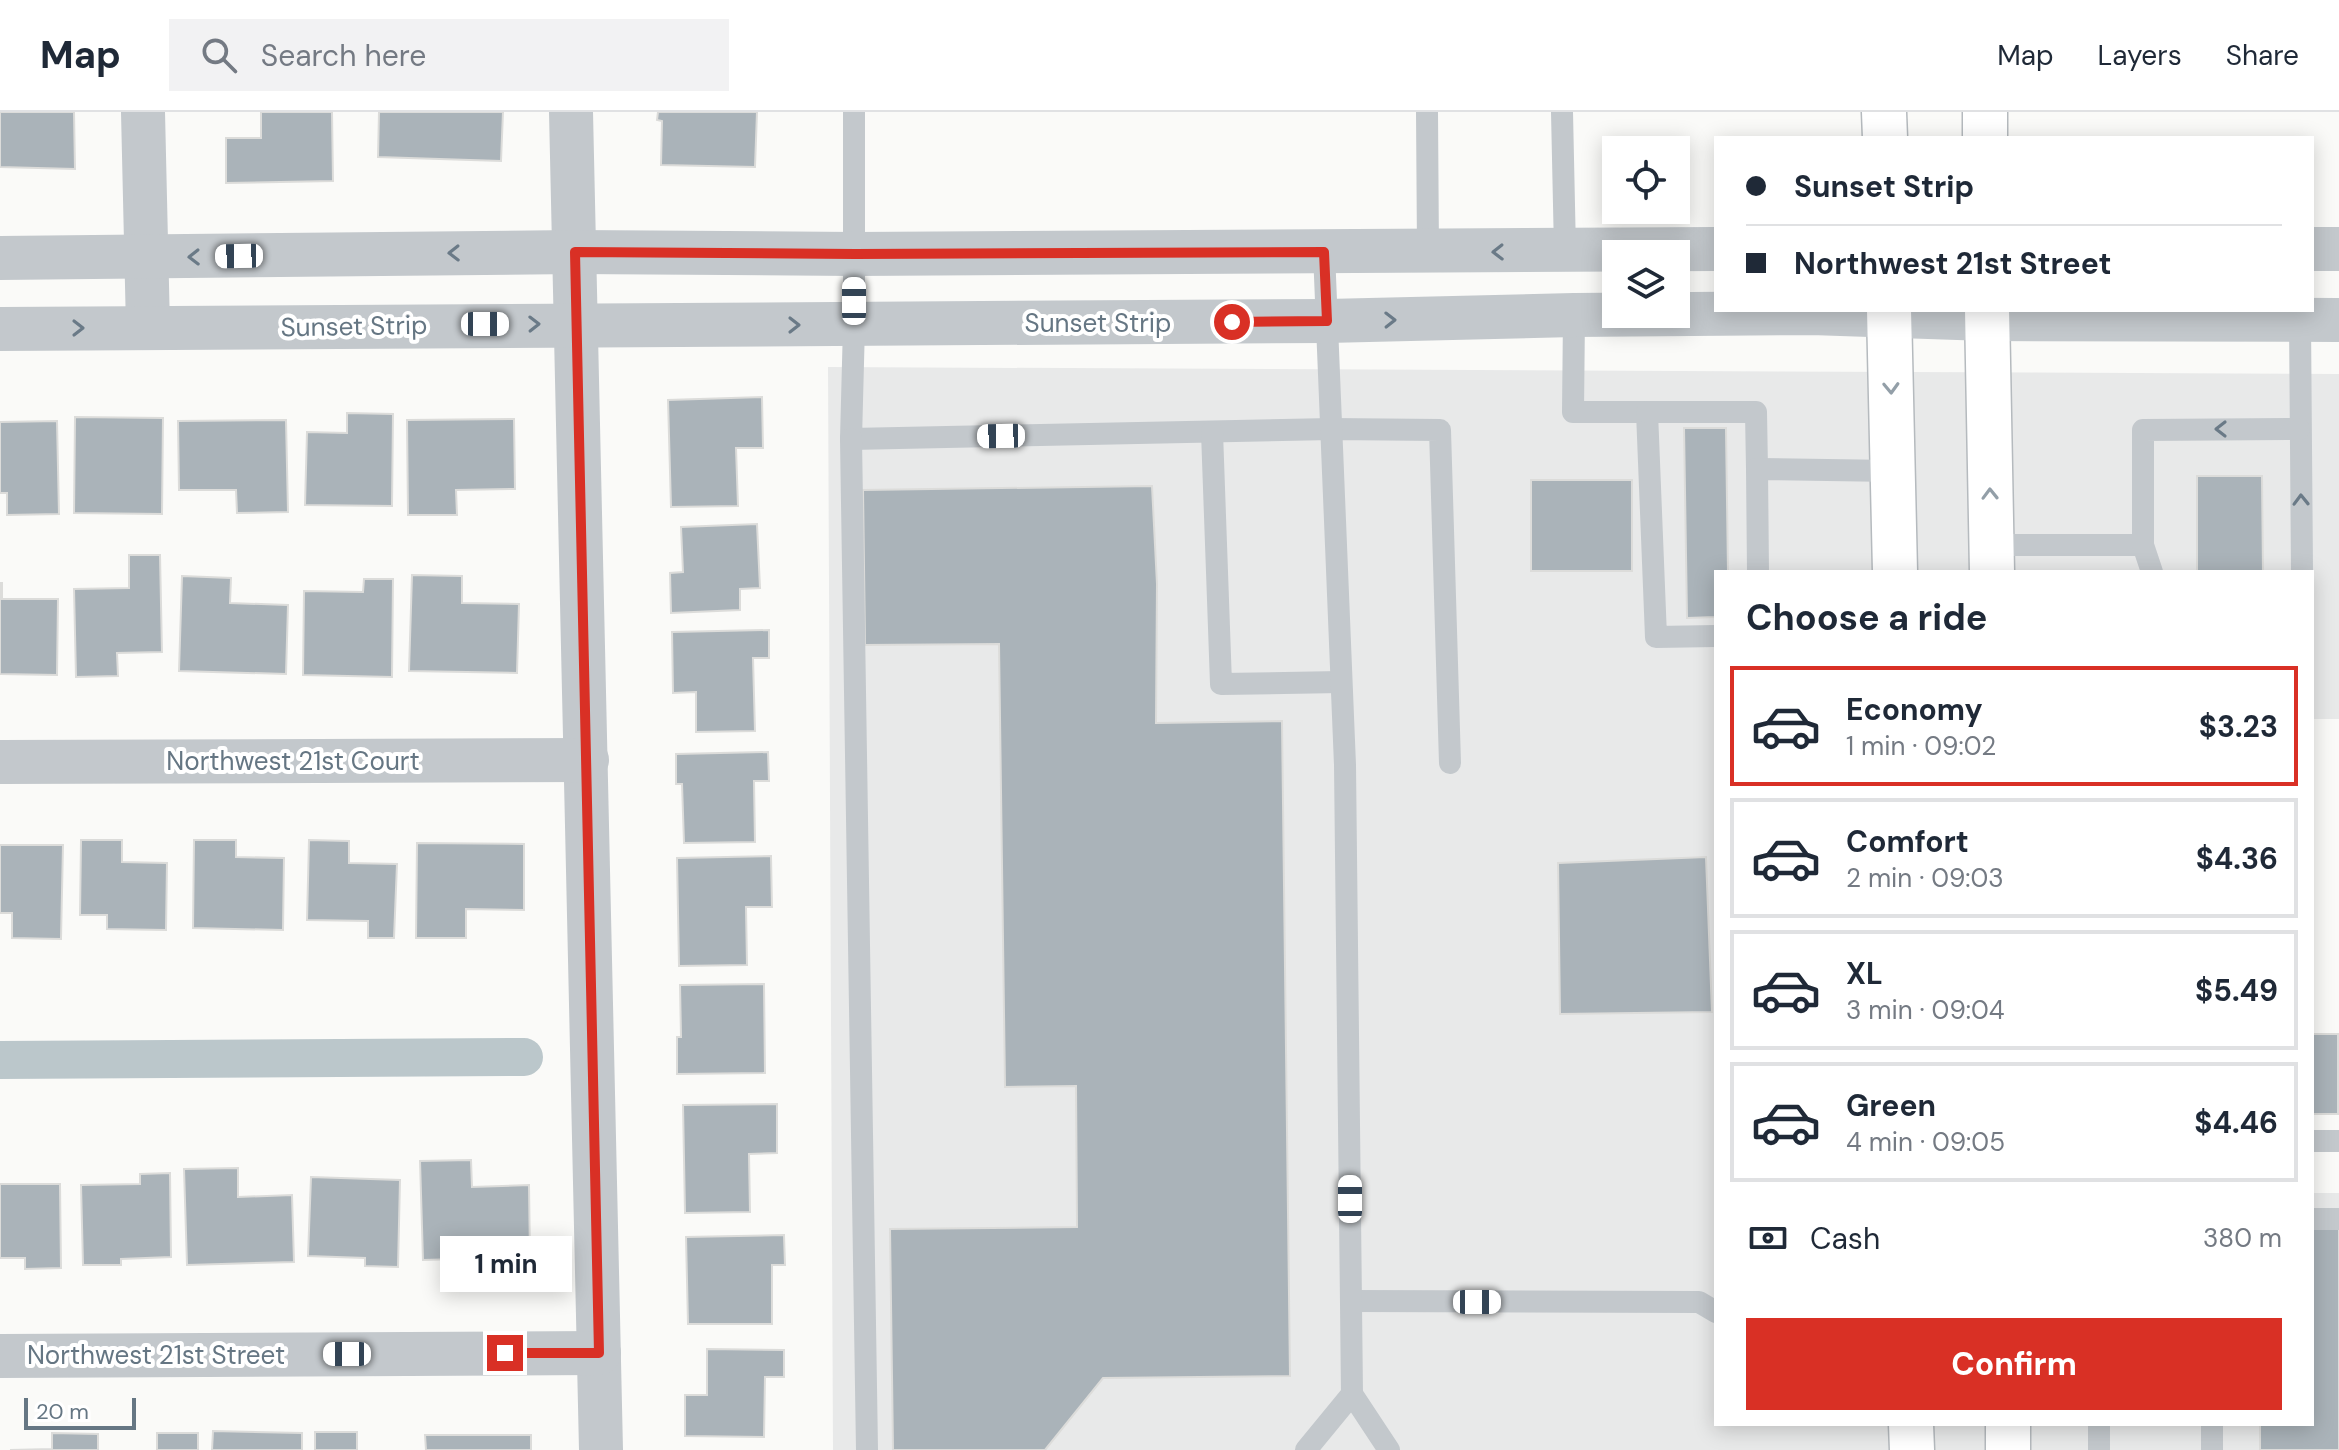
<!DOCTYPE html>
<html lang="en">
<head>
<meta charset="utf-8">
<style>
	body { margin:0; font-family:"DM Sans",sans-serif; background:#f2f2f3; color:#1f2937; height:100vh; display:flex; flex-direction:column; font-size:30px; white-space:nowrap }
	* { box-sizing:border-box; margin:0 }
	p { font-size:26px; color:#747a83 }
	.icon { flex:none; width:44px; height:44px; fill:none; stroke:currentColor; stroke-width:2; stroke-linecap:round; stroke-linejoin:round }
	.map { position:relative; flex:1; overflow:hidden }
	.panel { position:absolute; left:1714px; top:458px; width:600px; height:856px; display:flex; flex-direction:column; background:#fff; border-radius:0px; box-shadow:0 4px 20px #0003 }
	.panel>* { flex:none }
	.top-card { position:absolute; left:1714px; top:24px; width:600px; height:176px; border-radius:0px; box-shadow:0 4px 20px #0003; display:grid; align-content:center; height:176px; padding:0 32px; background:#fff }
	.fabs { position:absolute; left:1602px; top:24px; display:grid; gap:16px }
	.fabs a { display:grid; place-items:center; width:88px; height:88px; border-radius:0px; background:#fff; box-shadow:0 4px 20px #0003; font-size:40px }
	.scale { position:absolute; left:24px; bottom:20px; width:112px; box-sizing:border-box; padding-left:8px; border:4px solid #657683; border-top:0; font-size:22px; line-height:28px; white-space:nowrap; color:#657683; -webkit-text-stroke:6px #fff; paint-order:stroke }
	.end { position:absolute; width:36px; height:36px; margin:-18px; border:10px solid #d93025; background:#fff; box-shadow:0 0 0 4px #fff }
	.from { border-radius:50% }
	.bubble { position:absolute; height:56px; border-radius:0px; background:#fff; box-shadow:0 4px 20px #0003; font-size:26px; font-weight:700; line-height:56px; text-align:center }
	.car { position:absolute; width:24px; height:48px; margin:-24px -12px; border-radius:10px; box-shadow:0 0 6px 2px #0007; background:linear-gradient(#fff 24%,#345 0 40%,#fff 0 76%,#345 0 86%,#fff 0) }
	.top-card b { display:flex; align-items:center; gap:28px; height:76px; font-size:30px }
	.top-card b+b { border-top:2px solid #e0e1e3 }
	.top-card i { width:20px; height:20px; background:#1f2937 }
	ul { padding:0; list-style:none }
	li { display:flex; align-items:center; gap:24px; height:120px; margin:0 16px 12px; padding:0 16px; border:4px solid #e0e1e3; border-radius:0px }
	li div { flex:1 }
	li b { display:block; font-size:30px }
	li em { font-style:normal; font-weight:700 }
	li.on { border-color:#d93025 }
	li>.icon { width:72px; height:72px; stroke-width:1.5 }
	h2 { padding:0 32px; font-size:36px; line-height:96px }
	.pay { display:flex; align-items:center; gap:20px; height:88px; padding:0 32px; font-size:30px }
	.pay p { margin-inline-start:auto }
	.cta { display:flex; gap:16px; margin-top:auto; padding:16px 32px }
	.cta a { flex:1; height:92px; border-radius:0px; background:#d93025; color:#fff; font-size:32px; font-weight:700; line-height:92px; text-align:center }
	header { display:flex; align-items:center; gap:48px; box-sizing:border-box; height:112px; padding:0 40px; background:#fff; border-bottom:2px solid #e0e1e3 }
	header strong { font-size:38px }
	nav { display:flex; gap:44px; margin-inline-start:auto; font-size:28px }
	.search { width:560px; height:72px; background:#f2f2f3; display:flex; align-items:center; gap:20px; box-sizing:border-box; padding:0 28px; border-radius:0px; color:#747a83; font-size:30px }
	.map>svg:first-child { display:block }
</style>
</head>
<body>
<header>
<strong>Map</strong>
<div class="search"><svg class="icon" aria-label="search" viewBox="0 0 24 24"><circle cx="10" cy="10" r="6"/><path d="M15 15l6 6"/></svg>Search here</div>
<nav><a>Map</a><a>Layers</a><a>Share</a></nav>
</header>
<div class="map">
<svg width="2339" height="1338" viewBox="0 0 2339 1338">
	<rect width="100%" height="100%" fill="#fafaf8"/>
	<path fill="#e8e9e9" d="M828 255 2339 262V607H2312V460H1716V1312H2312V1081H2339V1338H833Z"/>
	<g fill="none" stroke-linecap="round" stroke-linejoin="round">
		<path stroke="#bbc7cb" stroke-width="38" d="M0 948 524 945"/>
	</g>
	<g fill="#aab3b9" stroke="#dcdcda" stroke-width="2">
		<path d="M0 0H74L75 57 0 55Z"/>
		<path d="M261 0H332L333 69 226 71V26H261Z"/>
		<path d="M379 0H503L501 49 378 45Z"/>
		<path d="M658 0H757L755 55 661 53 662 9 657 8Z"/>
		<path d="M762 285 763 336H736L738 394 671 395 668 288Z"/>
		<path d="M347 301 393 302 392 394 305 393 307 320 347 321Z"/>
		<path d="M75 305 163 306 162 402 74 401Z"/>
		<path d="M514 307 515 377 456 378 457 403H408L407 308Z"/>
		<path d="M286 308 288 400 237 401 236 378H179L178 309Z"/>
		<path d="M57 309 59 402 7 403V381H0V310Z"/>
		<path d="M1684 316H1726L1728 460H1716V505L1687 506Z"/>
		<path d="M2197 364H2262L2263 460H2197Z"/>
		<rect x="1531" y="368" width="101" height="91"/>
		<path d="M1152 374 1157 472 1156 611 1282 609 1290 1264 1103 1266 1045 1338H893L890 1117 1077 1115 1076 974 1005 975 999 532 865 533 863 378Z"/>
		<path d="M757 412 760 476 740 477V498L671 501 670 461 683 460 681 415Z"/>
		<path d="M129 443H160L162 540 117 541 118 564 76 565 74 477 129 476Z"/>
		<path d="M412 463 462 464V491L519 492 517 561 409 559Z"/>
		<path d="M182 464 231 466 230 491 288 493 286 562 179 559Z"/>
		<path d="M364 467H393L392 565 303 563 304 479 363 480Z"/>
		<path d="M0 471H2V487H58L57 563 0 562Z"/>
		<path d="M769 518V546H753L755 619 696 620V580L673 581 672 520Z"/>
		<path d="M768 640 769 669H754L755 730 684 731 682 672H676V642Z"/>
		<path d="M81 728H122V750L167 751 166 818 107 817V803H80Z"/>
		<path d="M194 728H236V745L284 746 283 818 193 816Z"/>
		<path d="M309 728 349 729V751L397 752 394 826H368V809L307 808Z"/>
		<path d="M417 731 524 732V798L466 797V826H416Z"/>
		<path d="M0 733H63L61 827 12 826V801H0Z"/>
		<path d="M771 744 772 795H746L747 853 679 854 677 746Z"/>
		<path d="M1706 745 1712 900 1560 902 1558 751Z"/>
		<path d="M764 872 765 961 677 962V925H681L680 873Z"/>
		<rect x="2312" y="922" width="26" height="80"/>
		<path d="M777 992V1041L749 1042 750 1100 685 1101 683 993Z"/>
		<path d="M471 1048 472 1075 529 1073 530 1145 423 1148 420 1049Z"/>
		<path d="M238 1056V1085L292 1083 294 1150 187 1153 184 1057Z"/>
		<path d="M170 1061 171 1145 121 1147V1153H83L81 1073 140 1072V1062Z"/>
		<path d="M311 1065 400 1068 398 1155 365 1154V1146L308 1144Z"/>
		<path d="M0 1072H60L61 1156 25 1157V1146H0Z"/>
		<path d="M2312 1114H2339V1338H2260V1312H2312Z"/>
		<path d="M784 1123 785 1153H772V1212H688L686 1125Z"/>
		<path d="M707 1237 784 1238V1265H765L764 1325 685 1324V1283H707Z"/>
		<path d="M213 1319 302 1321V1338H212Z"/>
		<rect x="315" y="1320" width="42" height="18"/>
		<path d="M52 1321 98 1322V1338H10L52 1337Z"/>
		<rect x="157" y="1321" width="41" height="17"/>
		<path d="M425 1323H531V1338H426Z"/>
	</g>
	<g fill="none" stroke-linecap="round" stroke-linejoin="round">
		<g stroke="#b5babe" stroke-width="47">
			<g id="primary">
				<path d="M1884 0 1885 26"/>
				<path d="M1985 0V26"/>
				<path d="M1889 198 1895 460"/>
				<path d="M1987 198 1992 460"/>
				<path d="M1911 1312 1912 1338"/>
				<path d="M2008 1312V1338"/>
			</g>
		</g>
		<g stroke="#c3c8cc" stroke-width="22">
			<path d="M854 0V213L851 327 1331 317 1440 318 1450 651"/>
			<path d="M1427 0 1428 140"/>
			<path d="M1562 0 1565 139"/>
			<path d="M1574 203 1573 300H1647L1656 525 1716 524"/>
			<path d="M2300 208 2302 460"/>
			<path d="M1647 300H1756L1757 357"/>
			<path d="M1212 320 1221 572 1341 570"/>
			<path d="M851 327 867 1338"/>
			<path d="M1992 433H2143"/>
			<path d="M1758 460 1757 357 1893 359"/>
			<path d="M2152 460 2143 433V318L2299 317"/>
			<path d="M2312 1029H2339"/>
			<path d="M2312 1107H2339"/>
			<path d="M1351 1189 1699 1190 1716 1200"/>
			<path d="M1352 1282 1389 1338"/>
			<path d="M2099 1312V1338"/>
			<path d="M2212 1312V1338"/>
			<path d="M1306 1338 1352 1282 1345 653 1324 140"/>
		</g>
		<g stroke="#c3c8cc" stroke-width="44">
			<path d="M143 0 148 216"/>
			<path d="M571 0 601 1338"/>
			<path d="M0 650 587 648"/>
			<path d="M0 1244 599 1241"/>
		</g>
		<g stroke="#c3c8cc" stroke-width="44">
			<path d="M2312 137H2339"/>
			<path d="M0 146 575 140 855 142 1716 137"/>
			<path d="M0 217 1327 209 1574 203 1812 201 1987 207 2339 208"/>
		</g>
		<use href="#primary" stroke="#fff" stroke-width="44"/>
	</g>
	<defs><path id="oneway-chevron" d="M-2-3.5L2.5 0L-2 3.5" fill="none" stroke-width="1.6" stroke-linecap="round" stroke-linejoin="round" transform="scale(2)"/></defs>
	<g stroke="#6a7a87">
		<use href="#oneway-chevron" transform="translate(1498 140) rotate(179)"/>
		<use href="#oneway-chevron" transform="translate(454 141) rotate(179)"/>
		<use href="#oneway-chevron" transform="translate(194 145) rotate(179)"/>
		<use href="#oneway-chevron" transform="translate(1390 208) rotate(-1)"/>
		<use href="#oneway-chevron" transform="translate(534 212) rotate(-1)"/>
		<use href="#oneway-chevron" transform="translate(794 213)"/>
		<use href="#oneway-chevron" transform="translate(78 216)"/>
		<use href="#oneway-chevron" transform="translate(2221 317) rotate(180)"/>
		<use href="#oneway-chevron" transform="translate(2301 388) rotate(-91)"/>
	</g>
	<g stroke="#939fa8">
		<use href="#oneway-chevron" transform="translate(1891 276) rotate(88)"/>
		<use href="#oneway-chevron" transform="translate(1990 382) rotate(-91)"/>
	</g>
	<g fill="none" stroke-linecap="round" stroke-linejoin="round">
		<path stroke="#d93025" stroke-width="10" d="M505 1241H599L575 140 855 142 1324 140 1327 209 1232 210"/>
	</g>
	<g text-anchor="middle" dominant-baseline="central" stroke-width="8" stroke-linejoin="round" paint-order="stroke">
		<g font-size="26" fill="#657683" stroke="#fff">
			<text x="1098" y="211">Sunset Strip</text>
			<text transform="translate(354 214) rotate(-1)">Sunset Strip</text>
			<text x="293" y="649">Northwest 21st Court</text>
			<text x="156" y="1243">Northwest 21st Street</text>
		</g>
	</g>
</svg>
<div class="fabs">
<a><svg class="icon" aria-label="locate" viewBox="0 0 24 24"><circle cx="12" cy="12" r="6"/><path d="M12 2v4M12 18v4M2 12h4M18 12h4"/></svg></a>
<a><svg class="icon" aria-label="layers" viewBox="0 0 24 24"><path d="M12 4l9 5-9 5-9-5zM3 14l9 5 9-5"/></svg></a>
</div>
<div class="scale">20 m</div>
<i class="end from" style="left:1232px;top:210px"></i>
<i class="end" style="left:505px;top:1241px"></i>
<div class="bubble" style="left:440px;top:1124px;width:132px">1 min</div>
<i class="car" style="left:239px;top:144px;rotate:269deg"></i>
<i class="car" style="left:854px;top:189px;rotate:0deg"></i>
<i class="car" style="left:485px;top:212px;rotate:90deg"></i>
<i class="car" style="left:1001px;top:324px;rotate:269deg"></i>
<i class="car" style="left:1350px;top:1087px;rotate:0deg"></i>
<i class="car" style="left:1477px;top:1190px;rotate:90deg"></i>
<i class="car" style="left:347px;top:1242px;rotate:270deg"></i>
<div class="top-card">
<b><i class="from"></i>Sunset Strip</b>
<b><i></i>Northwest 21st Street</b>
</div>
<section class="panel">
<h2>Choose a ride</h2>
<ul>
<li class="on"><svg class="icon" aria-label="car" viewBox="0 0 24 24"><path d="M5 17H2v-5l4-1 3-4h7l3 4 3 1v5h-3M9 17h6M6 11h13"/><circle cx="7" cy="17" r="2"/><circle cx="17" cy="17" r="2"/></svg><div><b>Economy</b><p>1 min · 09:02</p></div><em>$3.23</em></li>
<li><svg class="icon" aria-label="car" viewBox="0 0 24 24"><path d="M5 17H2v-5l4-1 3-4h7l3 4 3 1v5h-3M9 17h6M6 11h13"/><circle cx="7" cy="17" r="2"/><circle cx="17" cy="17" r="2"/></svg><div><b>Comfort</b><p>2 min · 09:03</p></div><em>$4.36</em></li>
<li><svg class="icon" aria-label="car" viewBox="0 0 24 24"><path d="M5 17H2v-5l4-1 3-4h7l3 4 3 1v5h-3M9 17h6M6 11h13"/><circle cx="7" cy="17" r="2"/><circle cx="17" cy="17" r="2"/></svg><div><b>XL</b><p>3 min · 09:04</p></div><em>$5.49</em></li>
<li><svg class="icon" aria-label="car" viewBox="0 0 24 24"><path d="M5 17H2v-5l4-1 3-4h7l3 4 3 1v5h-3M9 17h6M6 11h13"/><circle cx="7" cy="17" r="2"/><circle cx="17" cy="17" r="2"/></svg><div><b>Green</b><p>4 min · 09:05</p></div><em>$4.46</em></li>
</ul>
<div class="pay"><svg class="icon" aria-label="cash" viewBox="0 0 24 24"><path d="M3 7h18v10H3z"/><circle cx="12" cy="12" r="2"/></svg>Cash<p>380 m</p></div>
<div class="cta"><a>Confirm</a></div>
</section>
</div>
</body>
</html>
